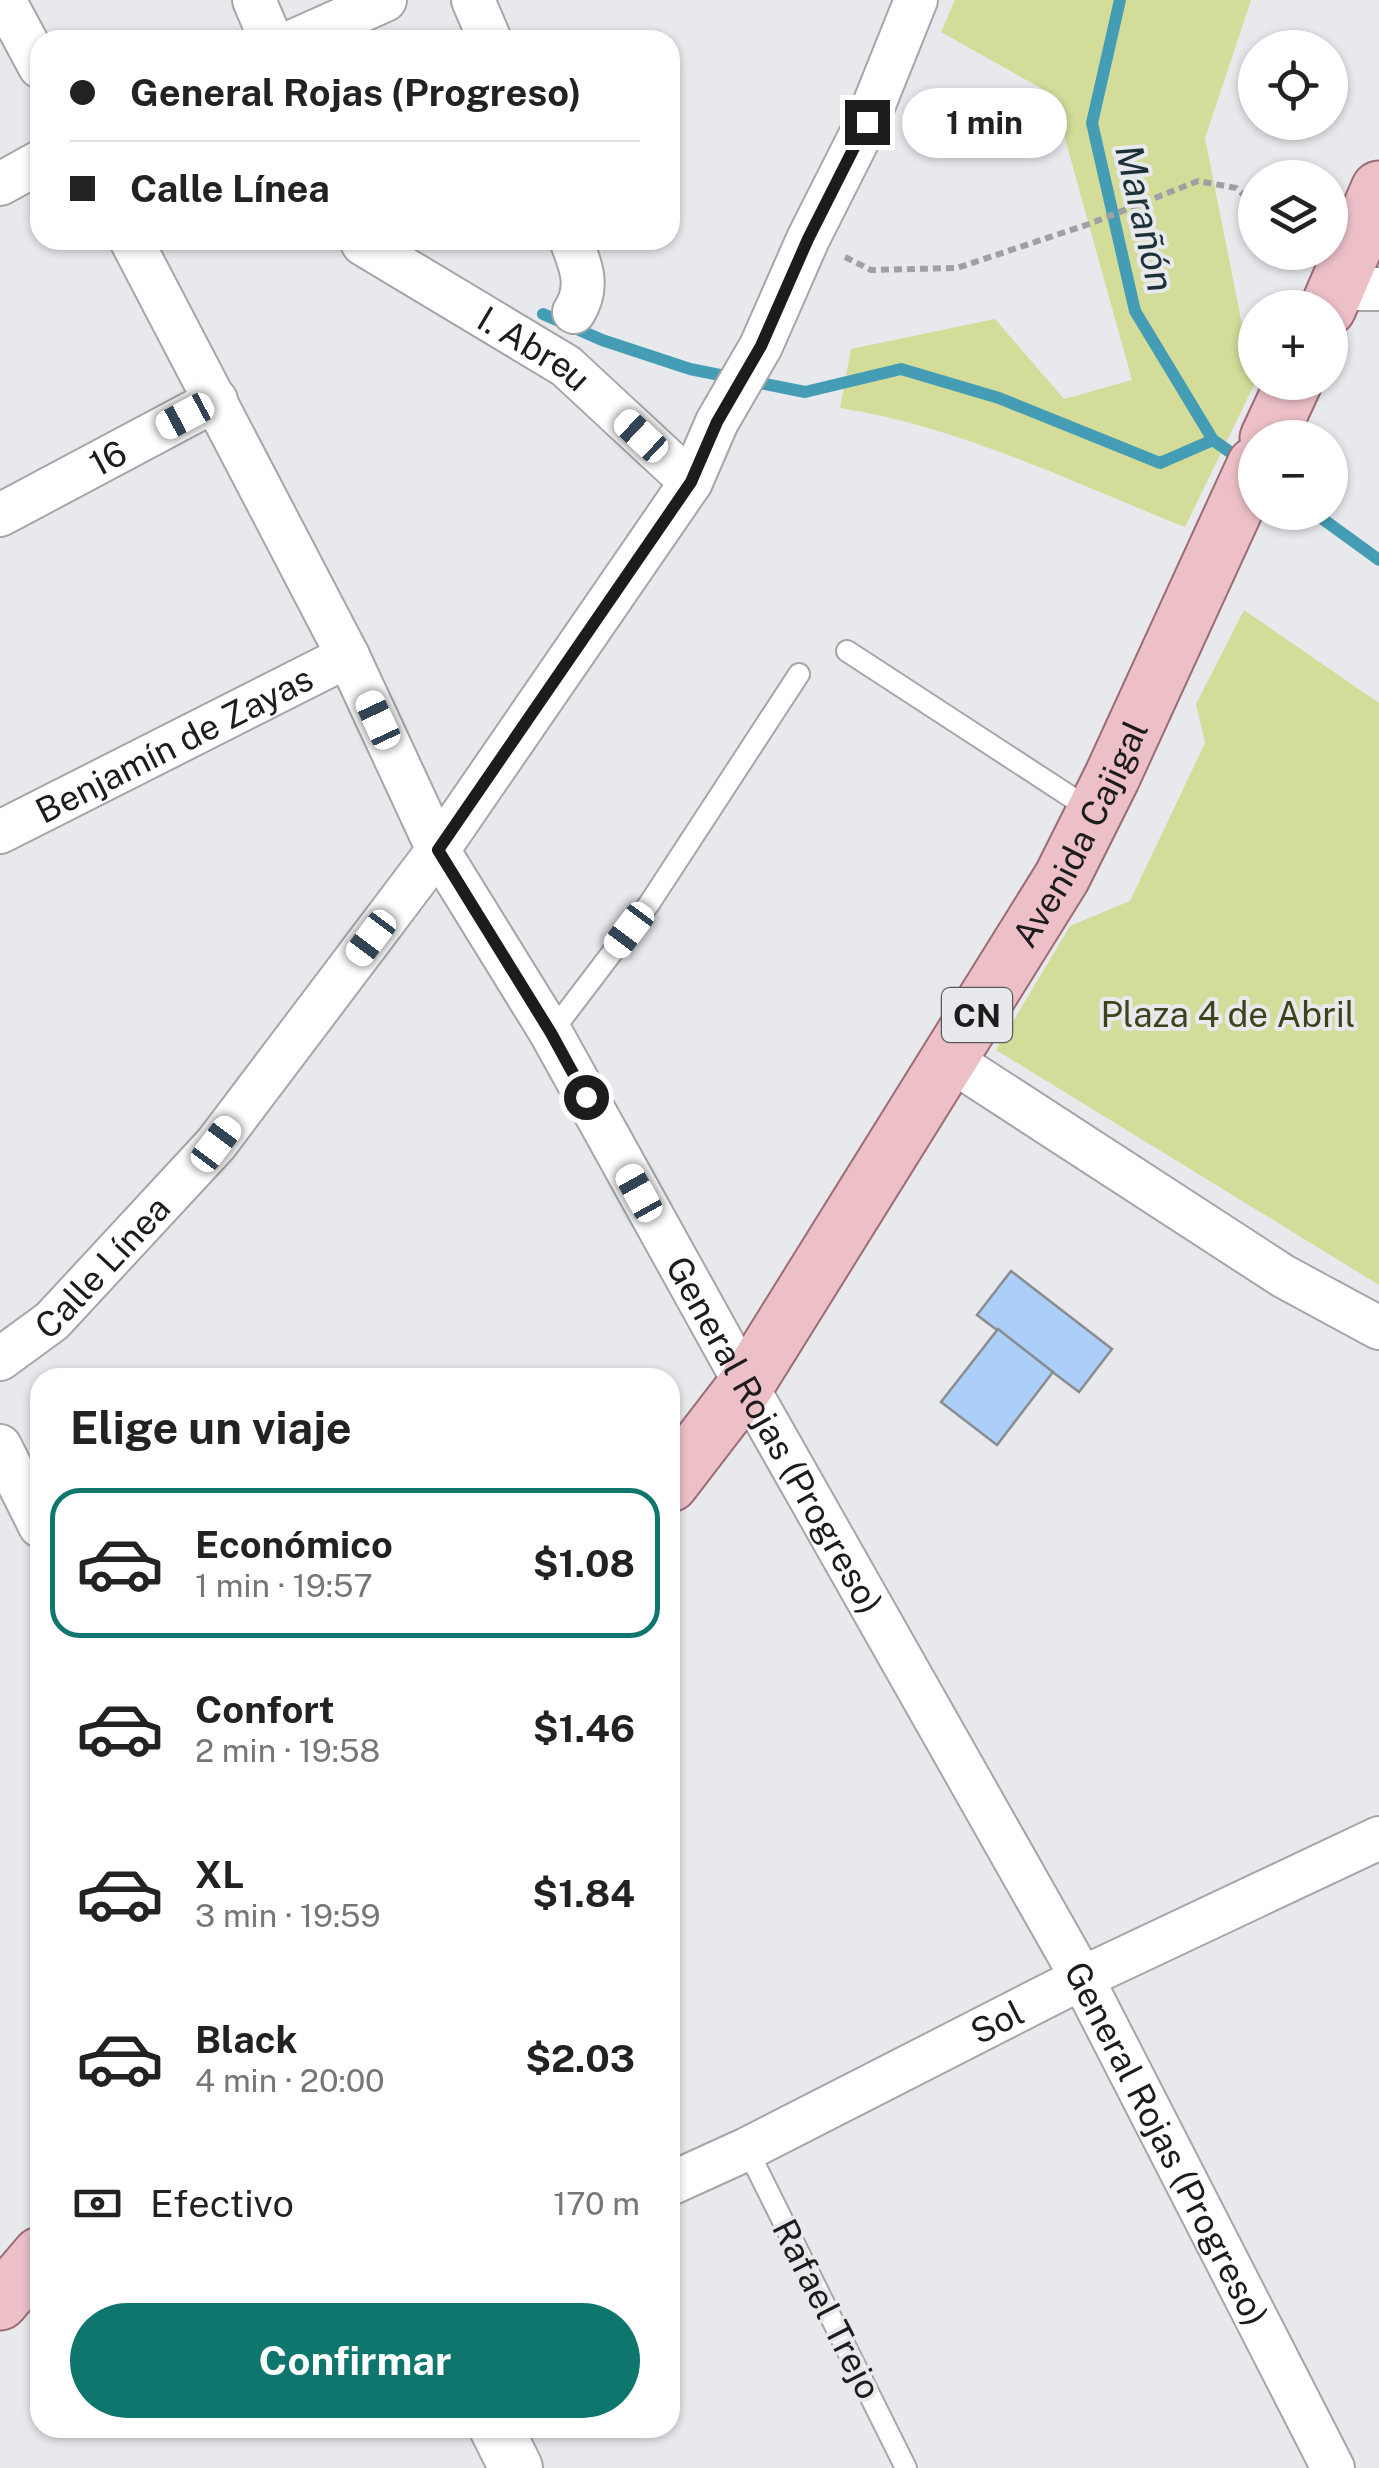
<!DOCTYPE html>
<html lang="es">
<head>
<meta charset="utf-8">
<style>
	body { margin:0; font-family:"Public Sans",sans-serif; background:#f6f6f6; color:#222; height:100vh; display:flex; flex-direction:column; font-size:38px; white-space:nowrap }
	* { box-sizing:border-box; margin:0 }
	p { font-size:32px; color:#767676 }
	.icon { flex:none; width:55px; height:55px; fill:none; stroke:currentColor; stroke-width:2; stroke-linecap:round; stroke-linejoin:round }
	.map { position:relative; flex:1; overflow:hidden }
	.details { position:absolute; left:30px; top:1368px; width:650px; height:1070px; display:flex; flex-direction:column; background:#fff; border-radius:30px; box-shadow:0 2px 8px #0004 }
	.details>* { flex:none }
	.hud { position:absolute; left:30px; top:30px; width:650px; height:220px; border-radius:30px; box-shadow:0 2px 8px #0004; display:grid; align-content:center; height:220px; padding:0 40px; background:#fff }
	.tools { position:absolute; left:1238px; top:30px; display:grid; gap:20px }
	.tools a { display:grid; place-items:center; width:110px; height:110px; border-radius:50%; background:#fff; box-shadow:0 2px 8px #0004; font-size:50px }
	.end { position:absolute; width:45px; height:45px; margin:-22px; border:12px solid #1c1c1d; background:#fff; box-shadow:0 0 0 5px #fff }
	.from { border-radius:50% }
	.bubble { position:absolute; height:70px; border-radius:35px; background:#fff; box-shadow:0 2px 8px #0004; font-size:32px; font-weight:700; line-height:70px; text-align:center }
	.car { position:absolute; width:30px; height:60px; margin:-30px -15px; border-radius:12px; box-shadow:0 0 8px 2px #0007; background:linear-gradient(#fff 24%,#345 0 40%,#fff 0 76%,#345 0 86%,#fff 0) }
	.hud b { display:flex; align-items:center; gap:35px; height:95px; font-size:38px }
	.hud b+b { border-top:2px solid #e0e0e0 }
	.hud i { width:25px; height:25px; background:#222 }
	ul { padding:0; list-style:none }
	li { display:flex; align-items:center; gap:30px; height:150px; margin:0 20px 15px; padding:0 20px; border:5px solid transparent; border-radius:30px }
	li div { flex:1 }
	li b { display:block; font-size:38px }
	li em { font-style:normal; font-weight:700 }
	li.current { border-color:#0f766e }
	li>.icon { width:90px; height:90px; stroke-width:1.5 }
	h2 { padding:0 40px; font-size:45px; line-height:120px }
	.pay { display:flex; align-items:center; gap:25px; height:110px; padding:0 40px; font-size:38px }
	.pay p { margin-inline-start:auto }
	.primary-button { display:flex; gap:20px; margin-top:auto; padding:20px 40px }
	.primary-button a { flex:1; height:115px; border-radius:60px; background:#0f766e; color:#fff; font-size:40px; font-weight:700; line-height:115px; text-align:center }
	.map>svg:first-child { display:block }
</style>
</head>
<body>
<div class="map">
<svg width="1379" height="2468" viewBox="0 0 1379 2468">
	<rect width="100%" height="100%" fill="#e7e9ec"/>
	<g fill="#d4dc99">
		<path d="M955 0H1251L1205 138 1254 385 1185 527C1073 483 959 426 840 408L851 349 995 319 1064 399 1132 380 1053 95 941 32Z"/>
		<path d="M1244 610 1379 703V1285L996 1050 1070 926 1130 901 1205 743 1196 704Z"/>
	</g>
	<g fill="none" stroke-linecap="round" stroke-linejoin="round">
		<g stroke="#449db4" stroke-width="12">
			<path d="M1120 0 1092 123 1135 311 1213 440 1244 462"/>
			<path d="M543 314 602 340 690 369 805 392 901 369 999 398 1160 463 1213 440"/>
			<path d="M1313 512 1379 560"/>
		</g>
	</g>
	<g fill="#accffa" stroke="#8a8c8f" stroke-width="2.5">
		<path d="M1011 1271 1112 1349 1079 1392 977 1315Z"/>
		<path d="M998 1329 1053 1372 997 1445 941 1402Z"/>
	</g>
	<g fill="none" stroke-linecap="round" stroke-linejoin="round">
		<g stroke="#a4a6a8" stroke-width="24">
			<g id="service">
				<path d="M847 651 1094 812"/>
				<path d="M551 1033 649 904 799 674"/>
				<path d="M747 2149 906 2468"/>
			</g>
		</g>
		<g stroke="#a4a6a8" stroke-width="46">
			<g id="minor">
				<path d="M4 0 40 67"/>
				<path d="M254 0 271 40"/>
				<path d="M473 0 490 40"/>
				<path d="M296 40 385 0"/>
				<path d="M0 184 40 162"/>
				<path id="s1" d="M131 240 348 656 438 850 551 1033 746 1385 1082 1978 1333 2468"/>
				<path id="s2" d="M361 240 363 244 566 366 691 482"/>
				<path d="M571 240C581 266 590 287 574 312"/>
				<path d="M1337 289H1379"/>
				<path id="s3" d="M0 515 216 400"/>
				<path id="s4" d="M0 832 348 656"/>
				<path d="M949 1059 1283 1276 1379 1328"/>
				<path id="s5" d="M0 1359 52 1321 216 1144 438 850 691 482 717 422 761 346 808 239 867 122 916 0"/>
				<path d="M0 1446 40 1526"/>
				<path id="s6" d="M670 2184 747 2149 1082 1978 1379 1838"/>
			</g>
		</g>
		<g stroke="#a4a6a8" stroke-width="56">
			<path id="tertiary" d="M496 2428 516 2468"/>
		</g>
		<g stroke="#9c6b75" stroke-width="59">
			<g id="primary">
				<path d="M1328 308 1379 189"/>
				<path d="M1268 438 1294 382"/>
				<path id="s7" d="M670 1484 746 1385 1062 877 1112 777 1255 465"/>
				<path d="M0 2302 40 2255"/>
			</g>
		</g>
		<path stroke="#9fa0a3" stroke-width="6" stroke-dasharray="8 5" stroke-linecap="butt" d="M845 257 871 270 957 268 1089 224 1198 181 1236 188 1255 205"/>
		<use href="#service" stroke="#fff" stroke-width="20"/>
		<use href="#minor" stroke="#fff" stroke-width="42"/>
		<use href="#tertiary" stroke="#fff" stroke-width="52"/>
		<use href="#primary" stroke="#edc0c8" stroke-width="55"/>
	</g>
	<g fill="none" stroke-linecap="round" stroke-linejoin="round">
		<path stroke="#1c1c1d" stroke-width="12" d="M586 1097 551 1033 438 850 691 482 717 422 761 346 808 239 867 122"/>
	</g>
	<g text-anchor="middle" dominant-baseline="central" stroke-width="8" stroke-linejoin="round" paint-order="stroke">
		<rect fill="#e7e9ec" stroke="#595a5b" stroke-width="2.5" x="942" y="988" width="70" height="54" rx="8"/>
		<g font-size="32" font-weight="bold" fill="#1c1c1d">
			<text x="977" y="1015">CN</text>
		</g>
		<g font-size="35" fill="#1c1c1d" stroke="#e7e9ec">
			<text stroke="none"><textPath href="#s2" startOffset="205">I. Abreu</textPath></text>
			<text stroke="none"><textPath href="#s3" startOffset="122">16</textPath></text>
			<text stroke="none"><textPath href="#s4" startOffset="195">Benjamín de Zayas</textPath></text>
			<text stroke="none"><textPath href="#s7" startOffset="770">Avenida Cajigal</textPath></text>
			<text stroke="none"><textPath href="#s5" startOffset="138">Calle Línea</textPath></text>
			<text stroke="none"><textPath href="#s1" startOffset="1358">General Rojas (Progreso)</textPath></text>
			<text stroke="none"><textPath href="#s6" startOffset="365">Sol</textPath></text>
			<text stroke="none"><textPath href="#s1" startOffset="2168">General Rojas (Progreso)</textPath></text>
			<text transform="translate(827 2309) rotate(63)">Rafael Trejo</text>
		</g>
		<g font-size="35" fill="#3f431b" stroke="#e7e9ec">
			<text x="1228" y="1014">Plaza 4 de Abril</text>
		</g>
		<g font-size="38" font-style="italic" fill="#1b3137" stroke="#e7e9ec">
			<text transform="translate(1145 218) rotate(77)">Marañón</text>
		</g>
	</g>
</svg>
<div class="tools">
<a><svg class="icon" aria-label="locate" viewBox="0 0 24 24"><circle cx="12" cy="12" r="6"/><path d="M12 2v4M12 18v4M2 12h4M18 12h4"/></svg></a>
<a><svg class="icon" aria-label="layers" viewBox="0 0 24 24"><path d="M12 4l9 5-9 5-9-5zM3 14l9 5 9-5"/></svg></a>
<a>+</a>
<a>−</a>
</div>
<i class="end from" style="left:586px;top:1097px"></i>
<i class="end" style="left:867px;top:122px"></i>
<div class="bubble" style="left:902px;top:88px;width:165px">1 min</div>
<i class="car" style="left:185px;top:416px;rotate:242deg"></i>
<i class="car" style="left:641px;top:436px;rotate:313deg"></i>
<i class="car" style="left:378px;top:720px;rotate:335deg"></i>
<i class="car" style="left:629px;top:930px;rotate:217deg"></i>
<i class="car" style="left:371px;top:938px;rotate:217deg"></i>
<i class="car" style="left:216px;top:1144px;rotate:37deg"></i>
<i class="car" style="left:639px;top:1193px;rotate:331deg"></i>
<div class="hud">
<b><i class="from"></i>General Rojas (Progreso)</b>
<b><i></i>Calle Línea</b>
</div>
<section class="details">
<h2>Elige un viaje</h2>
<ul>
<li class="current"><svg class="icon" aria-label="car" viewBox="0 0 24 24"><path d="M5 17H2v-5l4-1 3-4h7l3 4 3 1v5h-3M9 17h6M6 11h13"/><circle cx="7" cy="17" r="2"/><circle cx="17" cy="17" r="2"/></svg><div><b>Económico</b><p>1 min · 19:57</p></div><em>$1.08</em></li>
<li><svg class="icon" aria-label="car" viewBox="0 0 24 24"><path d="M5 17H2v-5l4-1 3-4h7l3 4 3 1v5h-3M9 17h6M6 11h13"/><circle cx="7" cy="17" r="2"/><circle cx="17" cy="17" r="2"/></svg><div><b>Confort</b><p>2 min · 19:58</p></div><em>$1.46</em></li>
<li><svg class="icon" aria-label="car" viewBox="0 0 24 24"><path d="M5 17H2v-5l4-1 3-4h7l3 4 3 1v5h-3M9 17h6M6 11h13"/><circle cx="7" cy="17" r="2"/><circle cx="17" cy="17" r="2"/></svg><div><b>XL</b><p>3 min · 19:59</p></div><em>$1.84</em></li>
<li><svg class="icon" aria-label="car" viewBox="0 0 24 24"><path d="M5 17H2v-5l4-1 3-4h7l3 4 3 1v5h-3M9 17h6M6 11h13"/><circle cx="7" cy="17" r="2"/><circle cx="17" cy="17" r="2"/></svg><div><b>Black</b><p>4 min · 20:00</p></div><em>$2.03</em></li>
</ul>
<div class="pay"><svg class="icon" aria-label="cash" viewBox="0 0 24 24"><path d="M3 7h18v10H3z"/><circle cx="12" cy="12" r="2"/></svg>Efectivo<p>170 m</p></div>
<div class="primary-button"><a>Confirmar</a></div>
</section>
</div>
</body>
</html>
